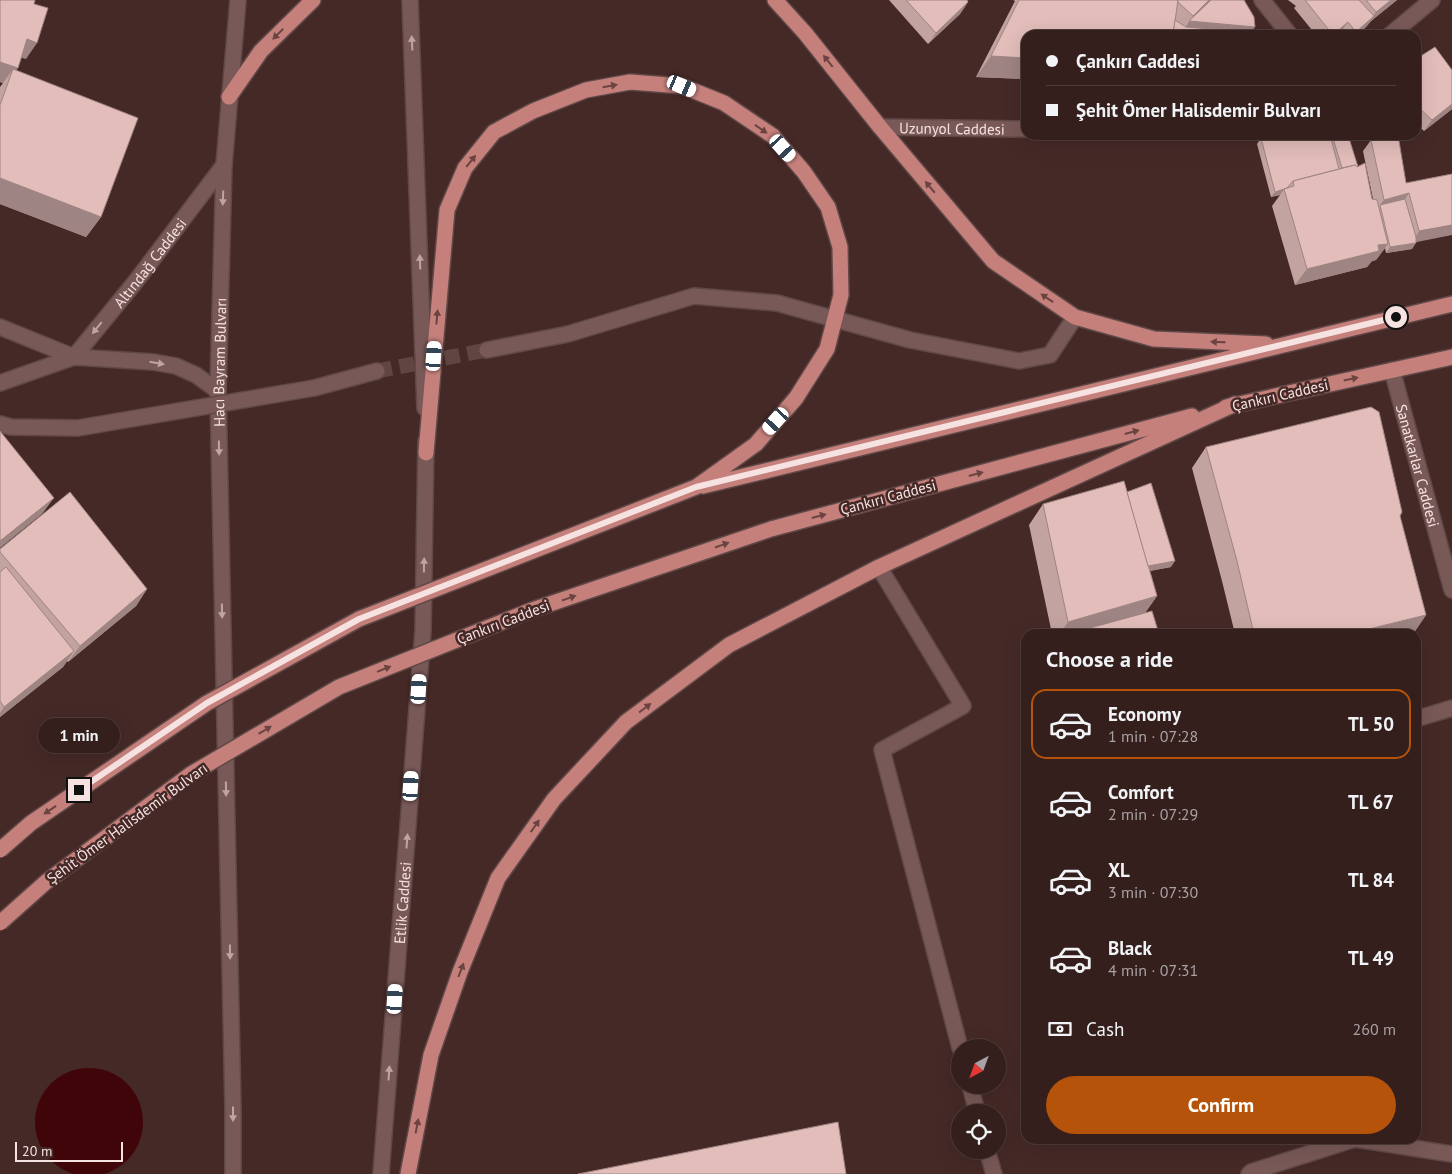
<!DOCTYPE html>
<html lang="en">
<head>
<meta charset="utf-8">
<style>
	body { margin:0; font-family:"PT Sans",sans-serif; background:#3f2c2a; color:#f1f3f6; height:100vh; display:flex; flex-direction:column; font-size:19px; white-space:nowrap }
	* { box-sizing:border-box; margin:0 }
	p { font-size:16px; color:#a9a2a4 }
	.icon { flex:none; width:28px; height:28px; fill:none; stroke:currentColor; stroke-width:2; stroke-linecap:round; stroke-linejoin:round }
	.map { position:relative; flex:1; overflow:hidden }
	.sheet { position:absolute; left:1021px; top:629px; width:400px; height:515px; display:flex; flex-direction:column; background:#341f1d; border-radius:15px; box-shadow:0 5px 20px #0002,0 0 0 1px #4e3d3b }
	.sheet>* { flex:none }
	.top-card { position:absolute; left:1021px; top:30px; width:400px; height:110px; border-radius:15px; box-shadow:0 5px 20px #0002,0 0 0 1px #4e3d3b; display:grid; align-content:center; height:110px; padding:0 25px; background:#341f1d }
	.needle { width:32px; rotate:221deg }
	.buttons { position:absolute; left:951px; top:1039px; display:grid; gap:10px }
	.buttons a { display:grid; place-items:center; width:55px; height:55px; border-radius:50%; background:#341f1d; box-shadow:0 5px 20px #0002,0 0 0 1px #4e3d3b; font-size:25px }
	.scale { position:absolute; left:15px; bottom:12px; width:108px; box-sizing:border-box; padding-left:5px; border:2px solid #f6e3e1; border-top:0; font-size:14px; line-height:18px; white-space:nowrap; color:#f6e3e1; -webkit-text-stroke:4px #452927; paint-order:stroke }
	.end { position:absolute; width:22px; height:22px; margin:-11px; border:6px solid #f6e3e1; background:#111; box-shadow:0 0 0 2px #111 }
	.from { border-radius:50% }
	.bubble { position:absolute; height:35px; border-radius:18px; background:#341f1d; box-shadow:0 5px 20px #0002,0 0 0 1px #4e3d3b; font-size:16px; font-weight:800; line-height:35px; text-align:center }
	.car { position:absolute; width:15px; height:30px; margin:-15px -8px; border-radius:6px; box-shadow:0 0 4px 1px #0007; background:linear-gradient(#fff 24%,#345 0 40%,#fff 0 76%,#345 0 86%,#fff 0) }
	.top-card b { display:flex; align-items:center; gap:18px; height:48px; font-size:19px }
	.top-card b+b { border-top:1px solid #4e3d3b }
	.top-card i { width:12px; height:12px; background:#f1f3f6 }
	ul { padding:0; list-style:none }
	li { display:flex; align-items:center; gap:15px; height:70px; margin:0 10px 8px; padding:0 15px; border:2px solid transparent; border-radius:15px }
	li div { flex:1 }
	li b { display:block; font-size:19px }
	li em { font-style:normal; font-weight:800 }
	li.current { border-color:#b45309 }
	li>.icon { width:45px; height:45px; stroke-width:1.5 }
	h2 { padding:0 25px; font-size:22px; line-height:60px }
	.pay { display:flex; align-items:center; gap:12px; height:55px; padding:0 25px; font-size:19px }
	.pay p { margin-inline-start:auto }
	.button { display:flex; gap:10px; margin-top:auto; padding:10px 25px }
	.button a { flex:1; height:58px; border-radius:30px; background:#b45309; color:#fff; font-size:20px; font-weight:800; line-height:58px; text-align:center }
	.map>svg:first-child { display:block }
</style>
</head>
<body>
<div class="map">
<svg width="1452" height="1174" viewBox="0 0 1452 1174">
	<rect width="100%" height="100%" fill="#452927"/>
	<circle fill="#3f0508" cx="89" cy="1122" r="54"/>
	<g fill="none" stroke-linecap="round" stroke-linejoin="round">
		<path stroke="#604543" stroke-width="15" stroke-dasharray="15 8" stroke-linecap="butt" d="M377 371 487 350"/>
		<g stroke="#5f4846" stroke-width="18">
			<g id="lane">
				<path d="M879 567 963 706 882 750 960 1048"/>
				<path d="M970 1085 977 1112"/>
				<path d="M987 1150 994 1174"/>
			</g>
		</g>
		<g stroke="#5f4846" stroke-width="18">
			<g id="street">
				<path d="M1262 0 1290 35"/>
				<path d="M1390 35 1432 0"/>
				<path id="s1" d="M880 127 1026 129"/>
				<path d="M0 327 74 357"/>
				<path d="M487 350 568 334 694 296 777 303 910 340 1019 361 1050 355 1075 317"/>
				<path id="s2" d="M1392 370 1452 590"/>
				<path d="M314 388 377 371"/>
				<path d="M0 424 11 427 78 428 119 421"/>
				<path d="M1416 719 1452 708"/>
				<path d="M1249 1174 1251 1172 1355 1139 1452 1154"/>
			</g>
		</g>
		<g stroke="#5f4846" stroke-width="18">
			<g id="secondary">
				<path d="M410 0 425 408"/>
				<path id="s3" d="M74 357 136 281 224 165"/>
				<path d="M0 383 74 357 153 362 176 366 196 375 218 391"/>
				<path id="s4" d="M233 1174V1110L218 391 224 165 238 0"/>
				<path id="s5" d="M381 1174 423 631 426 441"/>
			</g>
		</g>
		<g stroke="#5f4846" stroke-width="18">
			<g id="primary">
				<path d="M775 0 805 33 880 127 993 261 1075 317 1154 339 1266 344"/>
				<path d="M229 97 261 51 313 0"/>
				<path d="M1226 407 1452 357"/>
				<path d="M426 453 447 210 465 168 494 132 533 111 586 90 630 82 682 86 724 103 773 136 804 172 828 207 840 247 841 295 827 349 796 398 756 444 696 487"/>
				<path d="M703 486 1452 304"/>
				<path d="M771 529 1192 416"/>
				<path d="M408 1174 431 1055 460 972 498 878 554 799 626 722 729 645 879 567 1235 404"/>
			</g>
		</g>
		<use href="#lane" stroke="#795957" stroke-width="15"/>
		<use href="#street" stroke="#795957" stroke-width="15"/>
		<use href="#secondary" stroke="#795957" stroke-width="15"/>
		<use href="#primary" stroke="#c5807c" stroke-width="15"/>
		<g stroke="#5f4846" stroke-width="18" stroke-linecap="butt">
			<path id="street-bridge" d="M119 421 314 388"/>
		</g>
		<g stroke="#5f4846" stroke-width="18" stroke-linecap="butt">
			<g id="primary-bridge">
				<path d="M0 850 31 823 207 703 359 619 696 487"/>
				<path d="M0 923 46 882 191 774 339 687 532 610 771 529"/>
			</g>
		</g>
		<use href="#street-bridge" stroke="#795957" stroke-width="15"/>
		<use href="#primary-bridge" stroke="#c5807c" stroke-width="15"/>
	</g>
	<g fill="#c2a3a0">
		<path d="M0 0 26 59 22 57 16 70 101 217 86 237 0 204V87L3 83 0 82Z"/>
		<path d="M889 0H967L968 2 960 14 928 44Z"/>
		<path d="M1013 0H1244L1255 27 1026 35V79L976 77 1015 1Z"/>
		<path d="M1288 0H1397L1371 21 1366 27 1357 35H1342L1340 33 1338 35H1316L1294 8 1296 6Z"/>
		<path d="M1416 59 1452 109 1424 131 1416 124Z"/>
		<path d="M1271 135H1348L1358 167 1372 199H1373L1363 151 1371 140 1406 183 1452 174 1412 249 1386 253 1385 248 1376 260 1372 261 1367 267 1295 285 1272 206 1280 195 1271 197 1257 144 1261 138Z"/>
		<path d="M1206 447 1400 516 1426 615 1413 634H1235L1222 581 1192 468Z"/>
		<path d="M1127 492 1171 567 1149 571 1157 596 1145 613 1159 634H1052L1029 525 1043 504Z"/>
		<path d="M0 549 147 589 136 606 68 662 67 661 63 667 0 717Z"/>
	</g>
	<g fill="#9e8482">
		<path d="M1209 0H1214L1255 27 1249 35 1182 32 1193 16Z"/>
		<path d="M1391 0H1397L1371 21 1366 27 1357 35H1353L1356 32 1371 19 1376 12Z"/>
		<path d="M968 2 960 14 928 44 936 33Z"/>
		<path d="M1348 22 1340 33 1338 35H1333Z"/>
		<path d="M27 39 37 43 26 59 16 56Z"/>
		<path d="M991 56 1026 58V79L976 77Z"/>
		<path d="M0 62 18 68 8 83 13 69 3 83 0 82Z"/>
		<path d="M1452 104V109L1424 131 1432 120Z"/>
		<path d="M0 178 101 217 86 237 0 204Z"/>
		<path d="M1284 189 1280 195 1271 197 1275 192Z"/>
		<path d="M1409 193 1401 205H1380L1384 200Z"/>
		<path d="M1452 225V235L1412 243 1419 231Z"/>
		<path d="M1416 243 1412 249 1386 253 1390 247Z"/>
		<path d="M1388 244 1376 260 1372 261 1367 267 1295 285 1307 269 1378 245Z"/>
		<path d="M54 498 42 514 0 548V541Z"/>
		<path d="M1175 561 1171 567 1130 575 1134 569Z"/>
		<path d="M147 589 136 606 68 662 80 646Z"/>
		<path d="M1157 596 1142 617 1084 634H1060L1068 622Z"/>
		<path d="M1426 615 1413 634H1349Z"/>
		<path d="M74 651 63 667 0 717V713L4 707Z"/>
	</g>
	<g fill="#e2bdba" stroke="#9e8482">
		<path d="M0 0H35L34 4 48 8 37 43 27 39 18 68 0 62Z"/>
		<path d="M906 0H967L968 2 936 33Z"/>
		<path d="M1019 0H1178L1173 35H1026V58L991 56Z"/>
		<path d="M1178 0H1209L1193 16 1178 2Z"/>
		<path d="M1211 0H1244L1254 17 1255 27 1189 21Z"/>
		<path d="M1305 0H1359L1374 16 1356 32 1348 22 1333 35Z"/>
		<path d="M1366 0H1391L1376 12Z"/>
		<path d="M1175 20 1186 27 1262 33V35H1173Z"/>
		<path d="M1435 47 1452 70V104L1432 120 1416 105V59Z"/>
		<path d="M13 69 138 118 101 217 0 178V105Z"/>
		<path d="M1271 135H1330L1339 169 1293 181 1287 188 1275 192 1261 138Z"/>
		<path d="M1332 135H1348L1358 167H1357L1355 165 1342 168Z"/>
		<path d="M1393 135H1398L1406 183 1452 174V225L1419 231 1409 193 1384 200 1371 140Z"/>
		<path d="M1365 163 1372 199 1377 200 1388 244 1378 245 1379 251 1307 269 1284 189 1294 186 1293 181 1355 165 1357 167Z"/>
		<path d="M1405 199 1416 237V243L1390 247 1380 205Z"/>
		<path d="M1371 407 1379 412 1402 512 1400 516 1426 615 1349 634H1254L1237 561 1206 447Z"/>
		<path d="M0 431 54 498 0 541Z"/>
		<path d="M1124 481 1157 596 1068 622 1043 504Z"/>
		<path d="M1151 483 1175 561 1148 566 1127 492Z"/>
		<path d="M70 492 147 589 80 646 0 552V549Z"/>
		<path d="M6 567 74 651 4 707 0 701V572Z"/>
		<path d="M1152 611 1159 634H1068Z"/>
		<path d="M838 1122 846 1174H578Z"/>
	</g>
	<defs><path id="oneway-solid" d="M-6-.8H1V-3.2L6.5 0L1 3.2V.8H-6Z" transform="scale(1.25)"/></defs>
	<g fill="#6b4340">
		<use href="#oneway-solid" transform="translate(278 34) rotate(135)"/>
		<use href="#oneway-solid" transform="translate(828 61) rotate(-129)"/>
		<use href="#oneway-solid" transform="translate(610 86) rotate(-10)"/>
		<use href="#oneway-solid" transform="translate(761 129) rotate(34)"/>
		<use href="#oneway-solid" transform="translate(471 161) rotate(-51)"/>
		<use href="#oneway-solid" transform="translate(930 187) rotate(-130)"/>
		<use href="#oneway-solid" transform="translate(1047 298) rotate(-146)"/>
		<use href="#oneway-solid" transform="translate(437 317) rotate(-85)"/>
		<use href="#oneway-solid" transform="translate(1218 342) rotate(-178)"/>
		<use href="#oneway-solid" transform="translate(1351 379) rotate(-12)"/>
		<use href="#oneway-solid" transform="translate(1132 432) rotate(-15)"/>
		<use href="#oneway-solid" transform="translate(976 474) rotate(-15)"/>
		<use href="#oneway-solid" transform="translate(819 516) rotate(-15)"/>
		<use href="#oneway-solid" transform="translate(722 545) rotate(-19)"/>
		<use href="#oneway-solid" transform="translate(569 598) rotate(-19)"/>
		<use href="#oneway-solid" transform="translate(384 669) rotate(-22)"/>
		<use href="#oneway-solid" transform="translate(645 708) rotate(-37)"/>
		<use href="#oneway-solid" transform="translate(265 730) rotate(-31)"/>
		<use href="#oneway-solid" transform="translate(50 810) rotate(146)"/>
		<use href="#oneway-solid" transform="translate(535 826) rotate(-55)"/>
		<use href="#oneway-solid" transform="translate(461 970) rotate(-69)"/>
		<use href="#oneway-solid" transform="translate(417 1126) rotate(-79)"/>
	</g>
	<g fill="#bea5a3">
		<use href="#oneway-solid" transform="translate(412 43) rotate(-93)"/>
		<use href="#oneway-solid" transform="translate(223 198) rotate(92)"/>
		<use href="#oneway-solid" transform="translate(420 262) rotate(-92)"/>
		<use href="#oneway-solid" transform="translate(97 328) rotate(129)"/>
		<use href="#oneway-solid" transform="translate(157 363) rotate(10)"/>
		<use href="#oneway-solid" transform="translate(219 448) rotate(89)"/>
		<use href="#oneway-solid" transform="translate(424 565) rotate(-89)"/>
		<use href="#oneway-solid" transform="translate(222 611) rotate(89)"/>
		<use href="#oneway-solid" transform="translate(226 789) rotate(89)"/>
		<use href="#oneway-solid" transform="translate(407 841) rotate(-86)"/>
		<use href="#oneway-solid" transform="translate(230 952) rotate(89)"/>
		<use href="#oneway-solid" transform="translate(389 1073) rotate(-86)"/>
		<use href="#oneway-solid" transform="translate(233 1114) rotate(90)"/>
	</g>
	<g fill="none" stroke-linecap="round" stroke-linejoin="round">
		<path stroke="#f6e3e1" stroke-width="6" d="M79 790 207 703 359 619 696 487 1396 317"/>
	</g>
	<g text-anchor="middle" dominant-baseline="central" stroke-width="5" stroke-linejoin="round" paint-order="stroke">
		<g font-size="15" fill="#f6e3e1" stroke="#452927">
			<text stroke="none"><textPath href="#s1" startOffset="72">Uzunyol Caddesi</textPath></text>
			<text stroke="none"><textPath href="#s3" startOffset="121">Altındağ Caddesi</textPath></text>
			<text stroke="none"><textPath href="#s4" startOffset="812">Hacı Bayram Bulvarı</textPath></text>
			<text transform="translate(1280 395) rotate(-13)">Çankırı Caddesi</text>
			<text stroke="none"><textPath href="#s2" startOffset="99">Sanatkarlar Caddesi</textPath></text>
			<text transform="translate(888 497) rotate(-15)">Çankırı Caddesi</text>
			<text transform="translate(503 622) rotate(-21)">Çankırı Caddesi</text>
			<text transform="translate(127 823) rotate(-36)">Şehit Ömer Halisdemir Bulvarı</text>
			<text stroke="none"><textPath href="#s5" startOffset="272">Etlik Caddesi</textPath></text>
		</g>
	</g>
</svg>
<div class="buttons">
<a><svg class="needle" viewBox="-14 -14 28 28"><path d="M0-13l5 13h-10z" fill="#e53935"/><path d="M0 13l5-13h-10z" fill="#a9a2a4"/></svg></a>
<a><svg class="icon" aria-label="locate" viewBox="0 0 24 24"><circle cx="12" cy="12" r="6"/><path d="M12 2v4M12 18v4M2 12h4M18 12h4"/></svg></a>
</div>
<div class="scale">20 m</div>
<i class="end from" style="left:1396px;top:317px"></i>
<i class="end" style="left:79px;top:790px"></i>
<div class="bubble" style="left:38px;top:718px;width:82px">1 min</div>
<i class="car" style="left:682px;top:86px;rotate:113deg"></i>
<i class="car" style="left:783px;top:148px;rotate:138deg"></i>
<i class="car" style="left:434px;top:356px;rotate:4deg"></i>
<i class="car" style="left:776px;top:421px;rotate:222deg"></i>
<i class="car" style="left:419px;top:689px;rotate:4deg"></i>
<i class="car" style="left:411px;top:786px;rotate:4deg"></i>
<i class="car" style="left:395px;top:999px;rotate:4deg"></i>
<div class="top-card">
<b><i class="from"></i>Çankırı Caddesi</b>
<b><i></i>Şehit Ömer Halisdemir Bulvarı</b>
</div>
<section class="sheet">
<h2>Choose a ride</h2>
<ul>
<li class="current"><svg class="icon" aria-label="car" viewBox="0 0 24 24"><path d="M5 17H2v-5l4-1 3-4h7l3 4 3 1v5h-3M9 17h6M6 11h13"/><circle cx="7" cy="17" r="2"/><circle cx="17" cy="17" r="2"/></svg><div><b>Economy</b><p>1 min · 07:28</p></div><em>TL 50</em></li>
<li><svg class="icon" aria-label="car" viewBox="0 0 24 24"><path d="M5 17H2v-5l4-1 3-4h7l3 4 3 1v5h-3M9 17h6M6 11h13"/><circle cx="7" cy="17" r="2"/><circle cx="17" cy="17" r="2"/></svg><div><b>Comfort</b><p>2 min · 07:29</p></div><em>TL 67</em></li>
<li><svg class="icon" aria-label="car" viewBox="0 0 24 24"><path d="M5 17H2v-5l4-1 3-4h7l3 4 3 1v5h-3M9 17h6M6 11h13"/><circle cx="7" cy="17" r="2"/><circle cx="17" cy="17" r="2"/></svg><div><b>XL</b><p>3 min · 07:30</p></div><em>TL 84</em></li>
<li><svg class="icon" aria-label="car" viewBox="0 0 24 24"><path d="M5 17H2v-5l4-1 3-4h7l3 4 3 1v5h-3M9 17h6M6 11h13"/><circle cx="7" cy="17" r="2"/><circle cx="17" cy="17" r="2"/></svg><div><b>Black</b><p>4 min · 07:31</p></div><em>TL 49</em></li>
</ul>
<div class="pay"><svg class="icon" aria-label="cash" viewBox="0 0 24 24"><path d="M3 7h18v10H3z"/><circle cx="12" cy="12" r="2"/></svg>Cash<p>260 m</p></div>
<div class="button"><a>Confirm</a></div>
</section>
</div>
</body>
</html>
